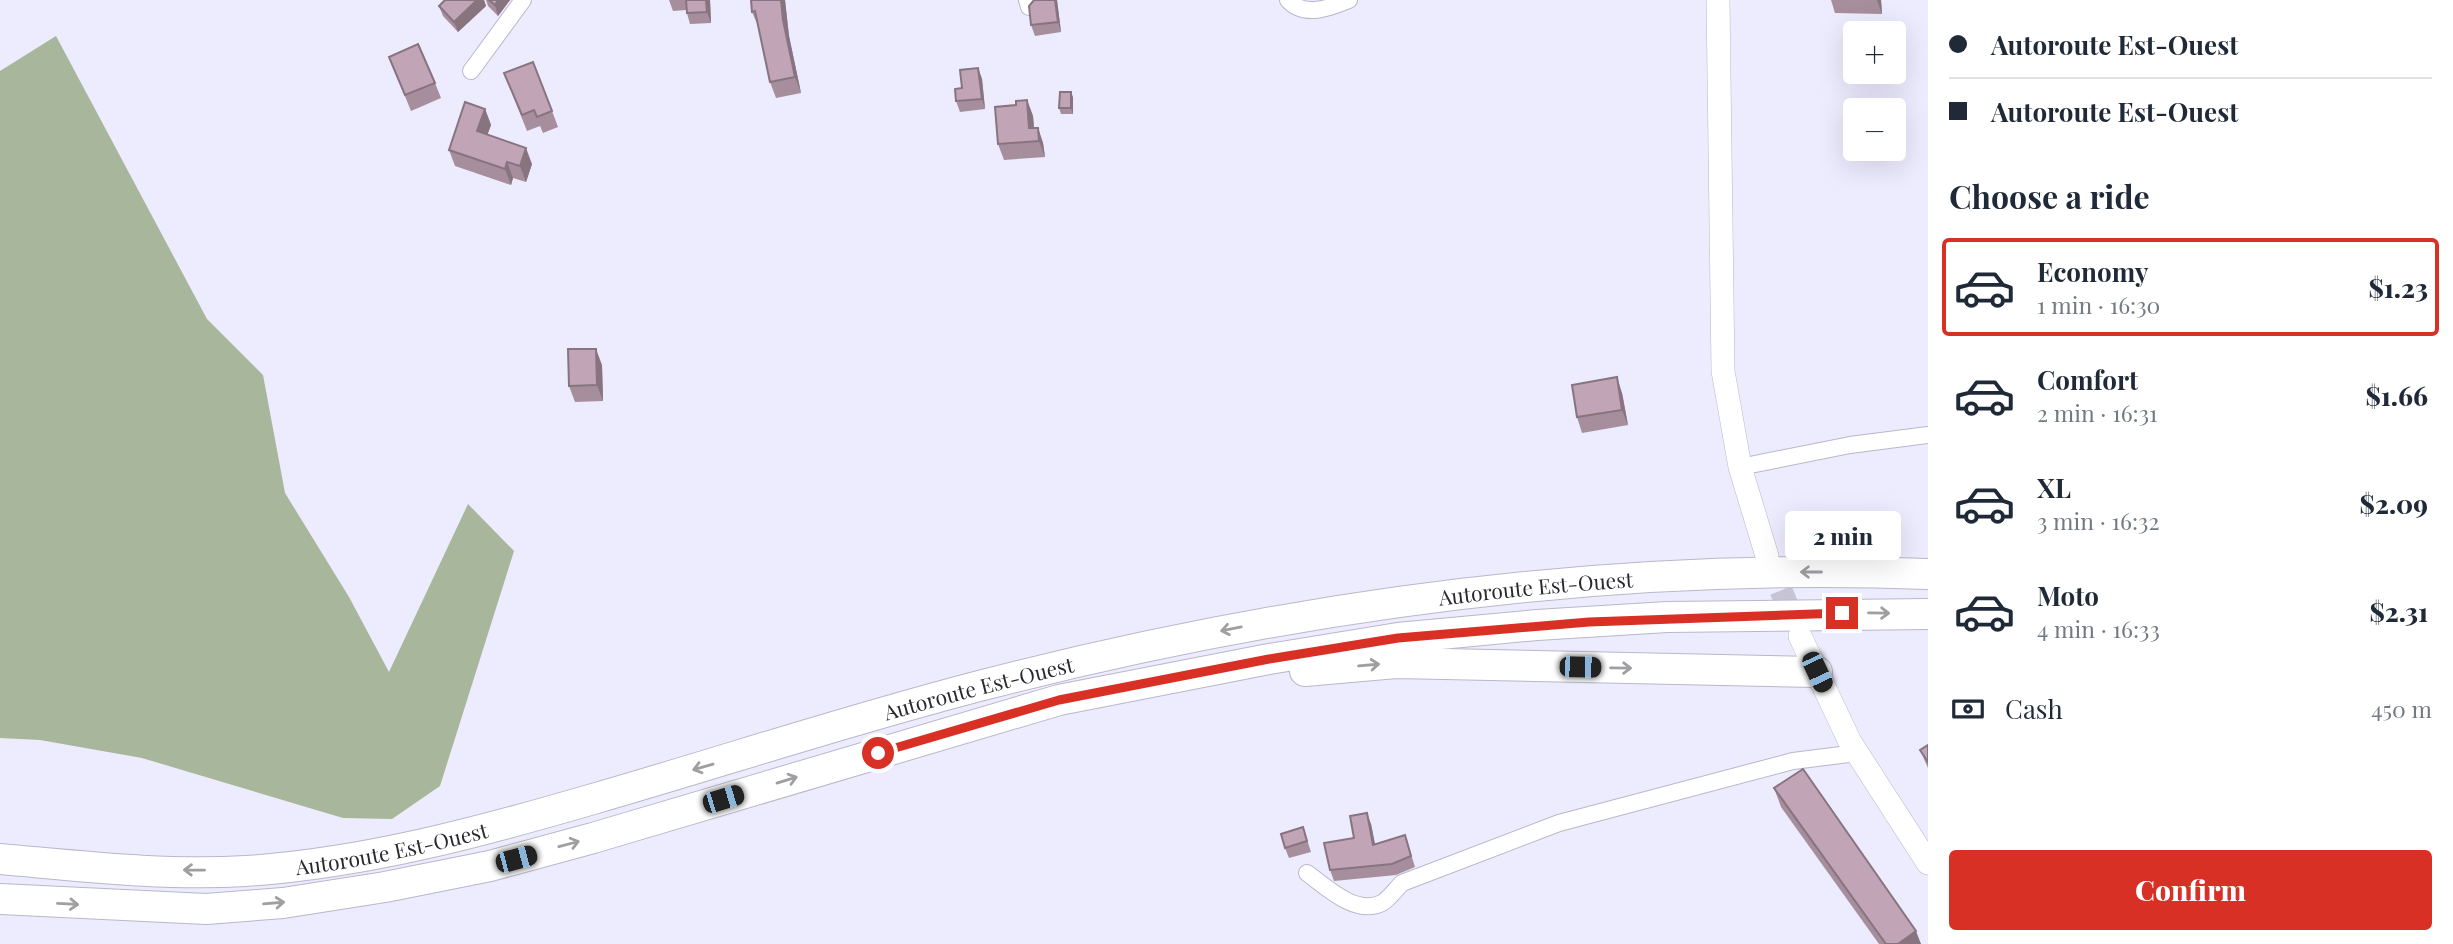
<!DOCTYPE html>
<html lang="en">
<head>
<meta charset="utf-8">
<style>
	body { margin:0; font-family:"Playfair Display",serif; background:#f2f2f3; color:#1f2937; height:100vh; display:flex; flex-direction:column; font-size:26px; white-space:nowrap }
	* { box-sizing:border-box; margin:0 }
	p { font-size:23px; color:#747a83 }
	.icon { flex:none; width:38px; height:38px; fill:none; stroke:currentColor; stroke-width:2; stroke-linecap:round; stroke-linejoin:round }
	.map { position:relative; flex:1; overflow:hidden }
	.side { display:flex; flex-direction:column; background:#fff; width:525px }
	.side>* { flex:none }
	.top-card { display:grid; align-content:center; height:154px; padding:0 21px; background:#fff }
	.buttons { position:absolute; left:1843px; top:21px; display:grid; gap:14px }
	.buttons a { display:grid; place-items:center; width:63px; height:63px; border-radius:7px; background:#fff; box-shadow:0 7px 28px #0002; font-size:35px }
	.end { position:absolute; width:32px; height:32px; margin:-16px; border:9px solid #d93025; background:#fff; box-shadow:0 0 0 4px #fff }
	.from { border-radius:50% }
	.bubble { position:absolute; height:49px; border-radius:7px; background:#fff; box-shadow:0 7px 28px #0002; font-size:23px; font-weight:800; line-height:49px; text-align:center }
	.car { position:absolute; width:21px; height:42px; margin:-21px -10px; border-radius:9px; box-shadow:0 0 5px 2px #0007; background:linear-gradient(#222 24%,#8ab4d8 0 40%,#222 0 76%,#8ab4d8 0 86%,#222 0) }
	.top-card b { display:flex; align-items:center; gap:24px; height:66px; font-size:26px }
	.top-card b+b { border-top:2px solid #e0e1e3 }
	.top-card i { width:18px; height:18px; background:#1f2937 }
	ul { padding:0; list-style:none }
	li { display:flex; align-items:center; gap:21px; height:98px; margin:0 14px 10px; padding:0 7px; border:4px solid transparent; border-radius:7px }
	li div { flex:1 }
	li b { display:block; font-size:26px }
	li em { font-style:normal; font-weight:800 }
	li.current { border-color:#d93025 }
	li>.icon { width:63px; height:63px; stroke-width:1.5 }
	h2 { padding:0 21px; font-size:32px; line-height:84px }
	.pay { display:flex; align-items:center; gap:18px; height:77px; padding:0 21px; font-size:26px }
	.pay p { margin-inline-start:auto }
	.cta { display:flex; gap:14px; margin-top:auto; padding:14px 21px }
	.cta a { flex:1; height:80px; border-radius:7px; background:#d93025; color:#fff; font-size:28px; font-weight:800; line-height:80px; text-align:center }
	main { display:flex; flex:1; min-height:0 }
	.map>svg:first-child { display:block }
</style>
</head>
<body>
<main>
<div class="map">
<svg width="1928" height="944" viewBox="0 0 1928 944">
	<rect width="100%" height="100%" fill="#edebfe"/>
	<path fill="#a8b69b" d="M56 36 207 319 263 375 285 493 349 597 389 672 468 504 514 551 440 786 392 819 343 818 142 758 40 740 0 738V71Z"/>
	<g fill="none" stroke-linecap="round" stroke-linejoin="round">
		<path stroke="#c6c4d5" stroke-width="23" stroke-dasharray="23 11" stroke-linecap="butt" d="M1768 559 1796 627"/>
		<g stroke="#b9b7ca" stroke-width="18">
			<g id="minor">
				<path d="M1027 0 1029 7"/>
				<path d="M1288 0C1304 18 1330 8 1349 0"/>
				<path d="M471 71 523 0"/>
				<path d="M1740 467 1850 445 1928 435"/>
				<path d="M1307 873C1326 887 1356 916 1382 903 1389 899 1396 889 1402 883L1559 823 1793 761 1857 753"/>
			</g>
		</g>
		<g stroke="#b9b7ca" stroke-width="24">
			<g id="secondary">
				<path d="M1718 0 1723 371 1740 467 1767 556"/>
				<path d="M1800 636 1850 742 1928 863"/>
			</g>
		</g>
		<g stroke="#b9b7ca" stroke-width="32">
			<g id="motorway">
				<path d="M1305 671 1396 663 1817 672"/>
				<path id="s1" d="M0 859C81 866 164 876 246 871 365 863 480 832 593 799 725 761 857 717 991 683 1296 605 1612 562 1928 574"/>
				<path d="M0 899 206 909 283 903 385 887 490 866 593 838 1059 700 1269 659 1398 638 1537 625 1667 617 1928 614"/>
			</g>
		</g>
		<use href="#minor" stroke="#fff" stroke-width="16"/>
		<use href="#secondary" stroke="#fff" stroke-width="23"/>
		<use href="#motorway" stroke="#fff" stroke-width="30"/>
	</g>
	<g fill="#a68e9d">
		<path d="M445 0H484L486 6 458 32 443 16 439 6Z"/>
		<path d="M486 0H510L498 16 488 6Z"/>
		<path d="M669 0H710L711 23 690 24 686 10 673 11Z"/>
		<path d="M751 0H785L789 36 801 93 776 98 770 82 759 28 752 12Z"/>
		<path d="M1057 0 1061 32 1035 36 1031 25Z"/>
		<path d="M1831 0H1881L1882 14 1835 13Z"/>
		<path d="M389 57 435 83 441 98 411 111Z"/>
		<path d="M978 68 982 79 985 109 960 112 956 101 962 88Z"/>
		<path d="M504 73 552 111 558 127 543 133 540 126 527 131Z"/>
		<path d="M1073 97V114H1061L1059 108Z"/>
		<path d="M1027 100 1033 116 1034 128H1038L1043 143 1045 157 1004 160 998 144 1016 105Z"/>
		<path d="M485 109 491 125 487 135 532 164 526 182 513 178 511 185 455 166 449 150Z"/>
		<path d="M602 365 603 401 575 402 569 386Z"/>
		<path d="M1622 393 1628 425 1582 433 1577 417Z"/>
		<path d="M1928 745V768L1920 750Z"/>
		<path d="M1774 788 1921 944H1879L1781 807Z"/>
		<path d="M1371 824 1375 844 1405 835 1415 867 1396 875 1334 881 1330 870 1354 838Z"/>
		<path d="M1303 827 1311 852 1289 858 1285 848Z"/>
	</g>
	<g fill="#87747f">
		<path d="M477 0H484L486 6 458 32 454 22Z"/>
		<path d="M498 0H510L498 16 495 5Z"/>
		<path d="M706 0H710L711 23 707 12Z"/>
		<path d="M781 0H785L789 36 801 93 795 77 783 20Z"/>
		<path d="M1055 0H1057L1061 32 1058 22Z"/>
		<path d="M1877 0H1881L1882 14Z"/>
		<path d="M978 68 982 79 985 109 982 99Z"/>
		<path d="M1071 92 1073 97V114L1071 108Z"/>
		<path d="M1027 100 1033 116 1035 141 1029 128Z"/>
		<path d="M485 109 491 125 483 147 477 131Z"/>
		<path d="M1038 128 1043 143 1045 157 1039 141Z"/>
		<path d="M526 148 532 164 526 182 520 166Z"/>
		<path d="M507 162 513 178 511 185 505 169Z"/>
		<path d="M596 349 602 365 603 401 597 385Z"/>
		<path d="M1617 377 1622 393 1628 425 1622 410Z"/>
		<path d="M1367 813 1371 824 1377 855 1373 845Z"/>
		<path d="M1916 931 1921 944H1898Z"/>
	</g>
	<g fill="#c1a5b6" stroke="#87747f" stroke-width="2">
		<path d="M445 0H477L454 22 439 6Z"/>
		<path d="M489 0H498L495 5Z"/>
		<path d="M686 0H706L707 12 687 13Z"/>
		<path d="M751 0H781L783 20 795 77 770 82 755 11 752 12Z"/>
		<path d="M1034 0H1055L1058 22 1031 25 1029 6Z"/>
		<path d="M418 44 435 83 405 95 389 57Z"/>
		<path d="M533 62 552 111 537 117 534 110 522 115 504 73Z"/>
		<path d="M978 68 982 99 956 101 955 89 962 88 960 70Z"/>
		<path d="M1060 92H1071V108H1059Z"/>
		<path d="M1027 100 1029 128H1038L1039 141 998 144 995 107 1016 105V101Z"/>
		<path d="M465 102 485 109 477 131 526 148 520 166 507 162 505 169 449 150Z"/>
		<path d="M568 349H596L597 385 569 386Z"/>
		<path d="M1617 377 1622 410 1577 417 1572 385Z"/>
		<path d="M1928 745V762L1920 750Z"/>
		<path d="M1803 769 1916 931 1898 944H1886L1774 788Z"/>
		<path d="M1367 813 1373 845 1405 835 1411 856 1392 864 1330 870 1324 843 1354 838 1350 816Z"/>
		<path d="M1303 827 1307 841 1285 848 1281 834Z"/>
	</g>
	<defs><path id="oneway-shaft" d="M-6 0H5M1.5-3L5.5 0L1.5 3" fill="none" stroke-width="1.6" stroke-linecap="round" stroke-linejoin="round" transform="scale(1.75)"/></defs>
	<g stroke="#9f9ea1">
		<use href="#oneway-shaft" transform="translate(1811 572) rotate(180)"/>
		<use href="#oneway-shaft" transform="translate(1879 613) rotate(1)"/>
		<use href="#oneway-shaft" transform="translate(1231 629) rotate(169)"/>
		<use href="#oneway-shaft" transform="translate(1369 665) rotate(-5)"/>
		<use href="#oneway-shaft" transform="translate(1621 668) rotate(1)"/>
		<use href="#oneway-shaft" transform="translate(703 767) rotate(164)"/>
		<use href="#oneway-shaft" transform="translate(787 780) rotate(-17)"/>
		<use href="#oneway-shaft" transform="translate(569 844) rotate(-15)"/>
		<use href="#oneway-shaft" transform="translate(194 870) rotate(-179)"/>
		<use href="#oneway-shaft" transform="translate(274 903) rotate(-5)"/>
		<use href="#oneway-shaft" transform="translate(68 904) rotate(3)"/>
	</g>
	<g fill="none" stroke-linecap="round" stroke-linejoin="round">
		<path stroke="#d93025" stroke-width="9" d="M878 753 1059 700 1269 659 1398 638 1589 622 1842 613"/>
	</g>
	<g text-anchor="middle" dominant-baseline="central" stroke-width="6" stroke-linejoin="round" paint-order="stroke">
		<g font-size="21" fill="#29282f" stroke="#fafafe">
			<text stroke="none"><textPath href="#s1" startOffset="1570">Autoroute Est-Ouest</textPath></text>
			<text stroke="none"><textPath href="#s1" startOffset="1003">Autoroute Est-Ouest</textPath></text>
			<text stroke="none"><textPath href="#s1" startOffset="394">Autoroute Est-Ouest</textPath></text>
		</g>
	</g>
</svg>
<div class="buttons">
<a>+</a>
<a>−</a>
</div>
<i class="end from" style="left:878px;top:753px"></i>
<i class="end" style="left:1842px;top:613px"></i>
<div class="bubble" style="left:1785px;top:511px;width:116px">2 min</div>
<i class="car" style="left:1580px;top:667px;rotate:91deg"></i>
<i class="car" style="left:1817px;top:672px;rotate:155deg"></i>
<i class="car" style="left:723px;top:799px;rotate:73deg"></i>
<i class="car" style="left:516px;top:859px;rotate:75deg"></i>
</div>
<section class="side">
<div class="top-card">
<b><i class="from"></i>Autoroute Est-Ouest</b>
<b><i></i>Autoroute Est-Ouest</b>
</div>
<h2>Choose a ride</h2>
<ul>
<li class="current"><svg class="icon" aria-label="car" viewBox="0 0 24 24"><path d="M5 17H2v-5l4-1 3-4h7l3 4 3 1v5h-3M9 17h6M6 11h13"/><circle cx="7" cy="17" r="2"/><circle cx="17" cy="17" r="2"/></svg><div><b>Economy</b><p>1 min · 16:30</p></div><em>$1.23</em></li>
<li><svg class="icon" aria-label="car" viewBox="0 0 24 24"><path d="M5 17H2v-5l4-1 3-4h7l3 4 3 1v5h-3M9 17h6M6 11h13"/><circle cx="7" cy="17" r="2"/><circle cx="17" cy="17" r="2"/></svg><div><b>Comfort</b><p>2 min · 16:31</p></div><em>$1.66</em></li>
<li><svg class="icon" aria-label="car" viewBox="0 0 24 24"><path d="M5 17H2v-5l4-1 3-4h7l3 4 3 1v5h-3M9 17h6M6 11h13"/><circle cx="7" cy="17" r="2"/><circle cx="17" cy="17" r="2"/></svg><div><b>XL</b><p>3 min · 16:32</p></div><em>$2.09</em></li>
<li><svg class="icon" aria-label="car" viewBox="0 0 24 24"><path d="M5 17H2v-5l4-1 3-4h7l3 4 3 1v5h-3M9 17h6M6 11h13"/><circle cx="7" cy="17" r="2"/><circle cx="17" cy="17" r="2"/></svg><div><b>Moto</b><p>4 min · 16:33</p></div><em>$2.31</em></li>
</ul>
<div class="pay"><svg class="icon" aria-label="cash" viewBox="0 0 24 24"><path d="M3 7h18v10H3z"/><circle cx="12" cy="12" r="2"/></svg>Cash<p>450 m</p></div>
<div class="cta"><a>Confirm</a></div>
</section>
</main>
</body>
</html>
